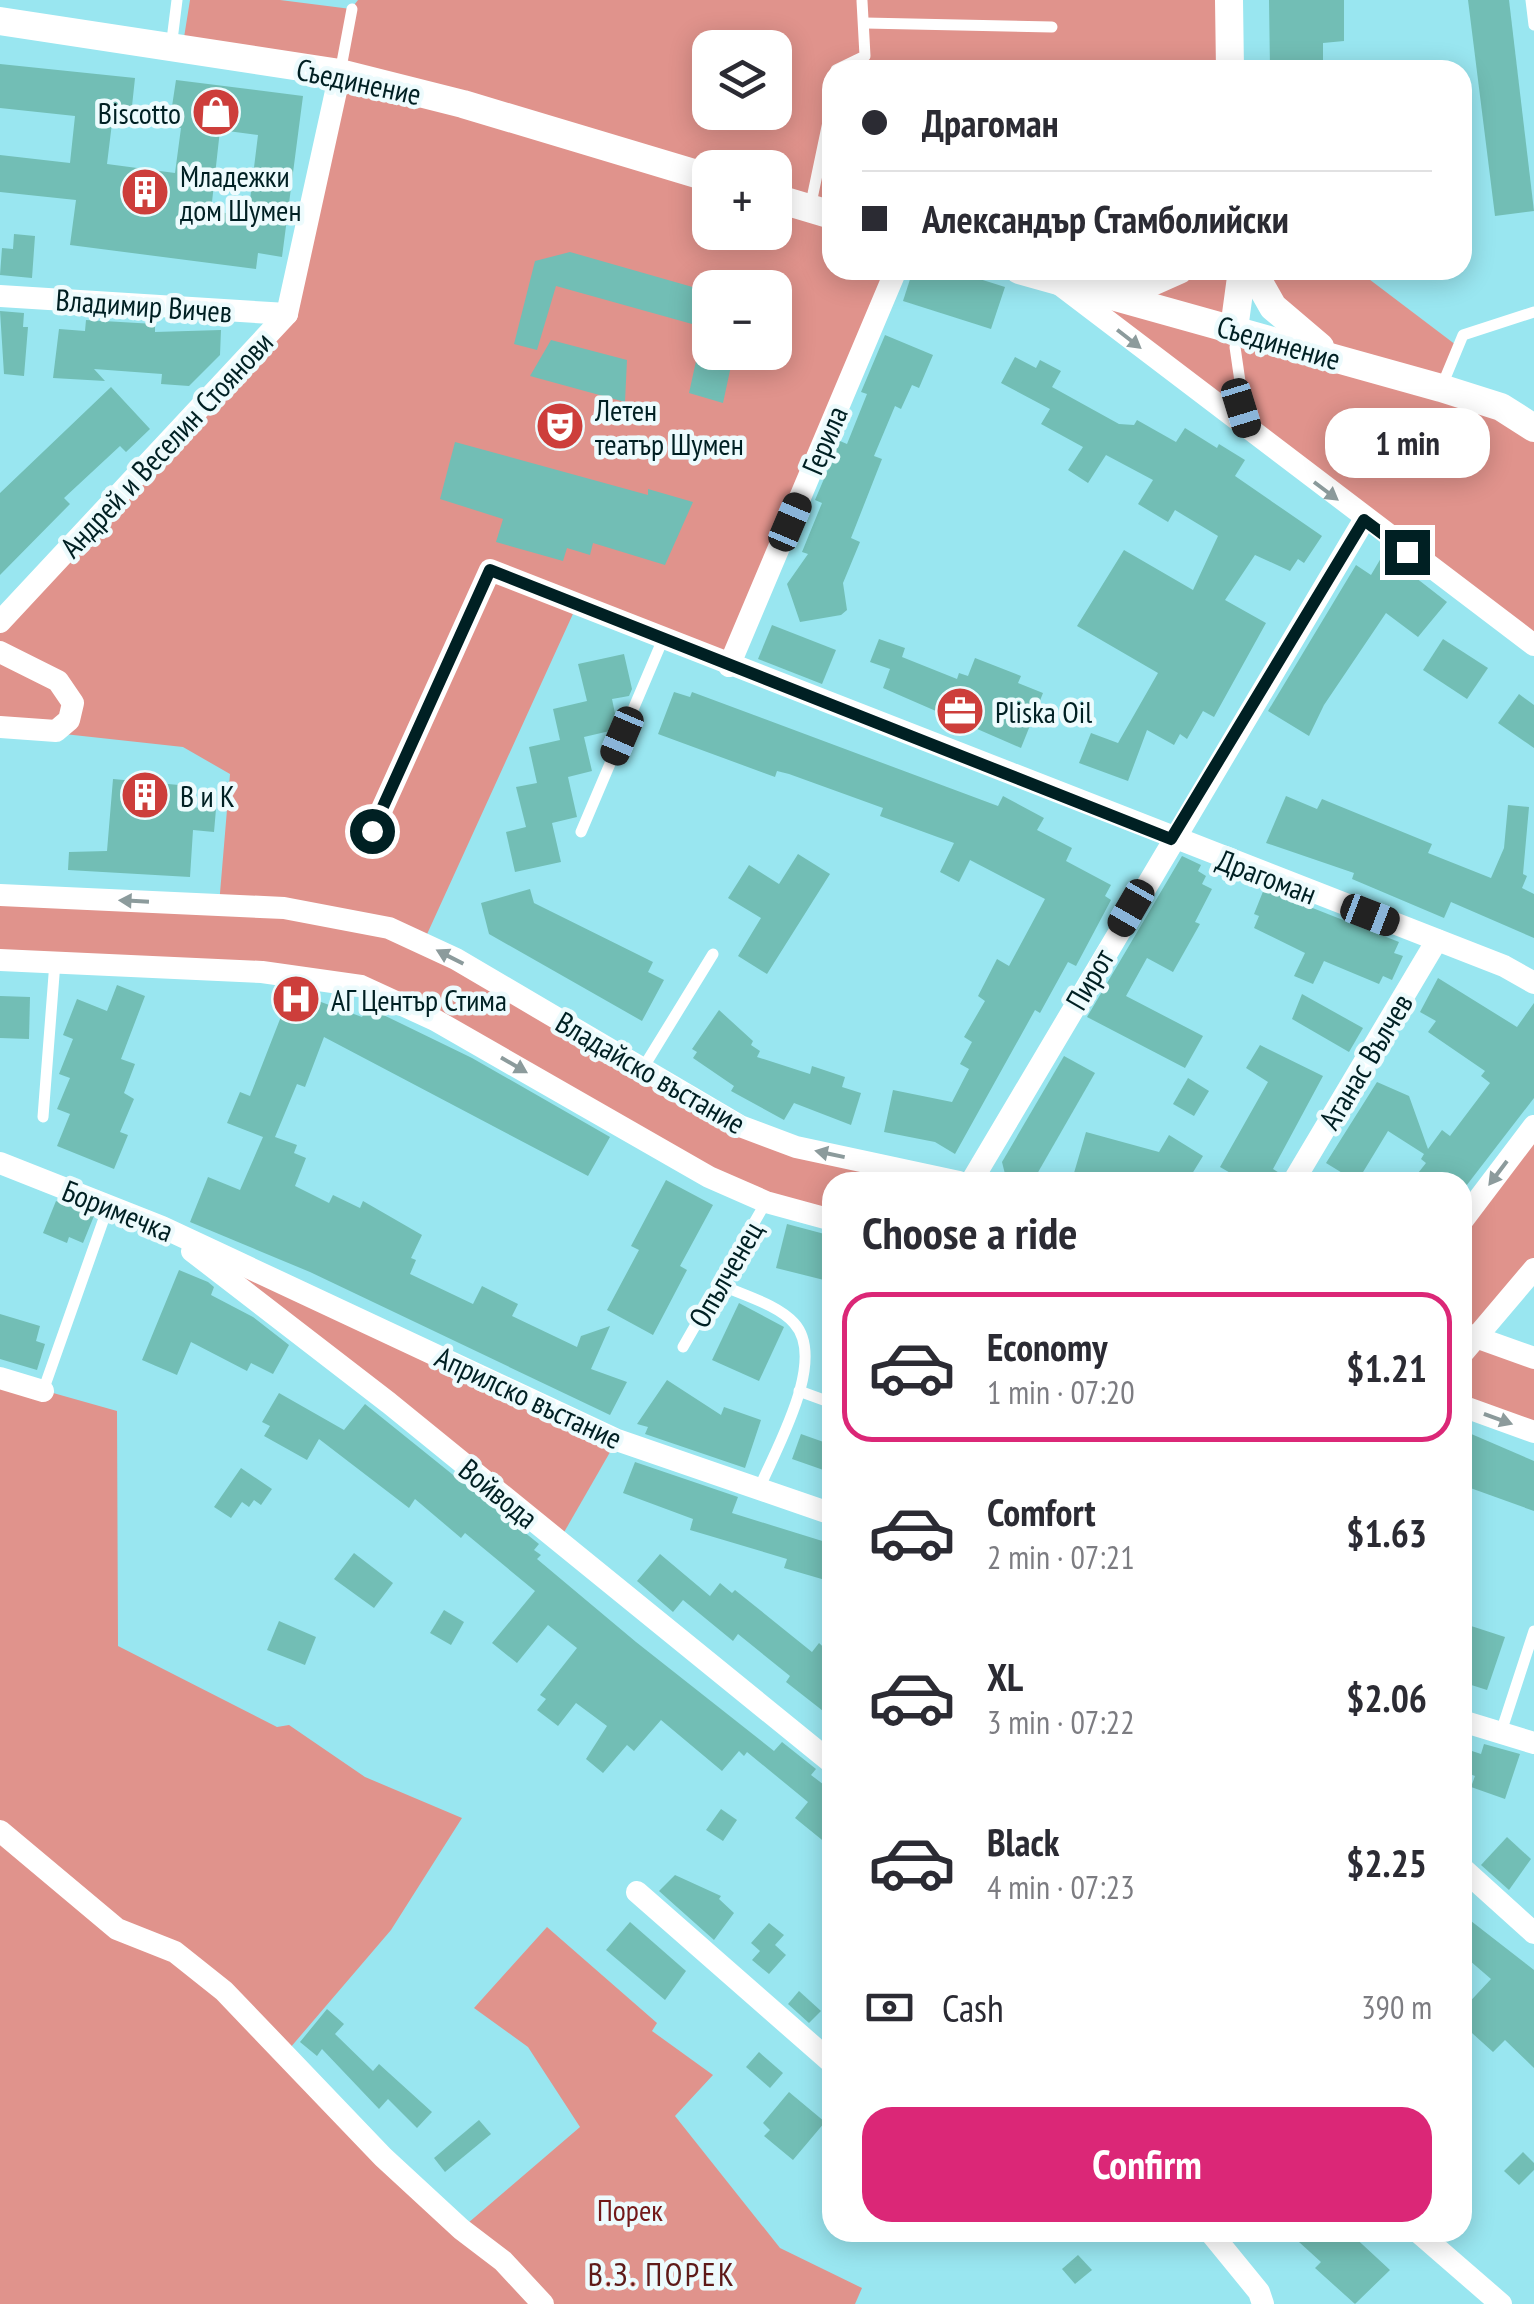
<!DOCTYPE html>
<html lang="en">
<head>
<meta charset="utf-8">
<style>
	body { margin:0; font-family:"PT Sans Narrow",sans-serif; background:#f7f7f7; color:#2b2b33; height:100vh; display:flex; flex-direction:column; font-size:38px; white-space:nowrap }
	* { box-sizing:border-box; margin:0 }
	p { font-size:32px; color:#7c7c81 }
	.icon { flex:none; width:55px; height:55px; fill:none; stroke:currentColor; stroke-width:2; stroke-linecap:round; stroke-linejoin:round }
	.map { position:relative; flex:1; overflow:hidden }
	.side { position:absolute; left:822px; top:1172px; width:650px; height:1070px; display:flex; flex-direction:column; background:#fff; border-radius:30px; box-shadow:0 5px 25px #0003 }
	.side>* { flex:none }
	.banner { position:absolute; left:822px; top:60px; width:650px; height:220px; border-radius:30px; box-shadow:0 5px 25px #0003; display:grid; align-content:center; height:220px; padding:0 40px; background:#fff }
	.tools { position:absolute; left:692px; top:30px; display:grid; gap:20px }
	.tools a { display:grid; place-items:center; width:100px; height:100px; border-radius:20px; background:#fff; box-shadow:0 5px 25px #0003; font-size:50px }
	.end { position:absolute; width:45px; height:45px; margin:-22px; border:12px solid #002023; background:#fff; box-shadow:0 0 0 5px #fff }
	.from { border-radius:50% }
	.bubble { position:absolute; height:70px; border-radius:30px; background:#fff; box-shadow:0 5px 25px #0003; font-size:32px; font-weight:700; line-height:70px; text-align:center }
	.car { position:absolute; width:30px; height:60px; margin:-30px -15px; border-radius:12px; box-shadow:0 0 8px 2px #0007; background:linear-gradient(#222 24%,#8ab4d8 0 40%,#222 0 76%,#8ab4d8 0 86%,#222 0) }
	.banner b { display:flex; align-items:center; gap:35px; height:95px; font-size:38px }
	.banner b+b { border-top:2px solid #e1e1e2 }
	.banner i { width:25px; height:25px; background:#2b2b33 }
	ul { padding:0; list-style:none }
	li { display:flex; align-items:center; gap:30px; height:150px; margin:0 20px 15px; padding:0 20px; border:5px solid transparent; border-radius:30px }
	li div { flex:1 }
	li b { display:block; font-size:38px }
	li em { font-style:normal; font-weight:700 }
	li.active { border-color:#db2777 }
	li>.icon { width:90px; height:90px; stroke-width:1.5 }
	h2 { padding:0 40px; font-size:45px; line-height:120px }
	.pay { display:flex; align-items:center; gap:25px; height:110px; padding:0 40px; font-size:38px }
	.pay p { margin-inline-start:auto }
	.button { display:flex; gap:20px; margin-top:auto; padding:20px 40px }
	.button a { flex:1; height:115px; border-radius:30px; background:#db2777; color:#fff; font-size:40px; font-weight:700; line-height:115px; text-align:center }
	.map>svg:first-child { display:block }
</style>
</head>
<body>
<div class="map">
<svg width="1534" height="2304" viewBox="0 0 1534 2304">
	<rect width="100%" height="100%" fill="#99e6f0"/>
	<g fill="#e0938c" fill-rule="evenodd">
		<path d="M190 0H280L351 9 358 0H1229L1230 70H832V270H896L729 666 577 605 423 943 740 1126 959 1182H832V1220L783 1208 361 986 0 960V895L219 905 230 774 183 747 0 727V622L287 314 340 74 182 50ZM710 48H775V112H710ZM710 168H775V232H710ZM710 288H775V352H710Z"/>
		<path d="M1179 270H1228L1234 329 1330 355 1251 270H1357L1456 345 1442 388 1534 428V645L1052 279 1099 292Z"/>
		<path d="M1534 1126V1269L1477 1337 1534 1358V1432L1463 1406 1462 1221Z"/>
		<path d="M162 1227 617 1440 559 1541Z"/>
		<path d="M0 1378 117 1411 118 1646 277 1727 289 1725 365 1777 462 1818 391 1930 284 2055 461 2229 580 2127 528 2047 474 2008 547 1927 657 2023 652 2031 713 2075 675 2116 780 2248 862 2288 855 2304H0Z"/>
	</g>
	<g fill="#72beb5" fill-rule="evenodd">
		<path d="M1269 0H1344V41L1323 43V70H1270Z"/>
		<path d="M1468 0H1509L1534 211 1495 216Z"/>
		<path d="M0 64 135 78 130 125 112 123 107 164 175 173 181 128 169 126 176 80 303 96 282 257 258 253 256 269 70 245 76 200 0 192V155L70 163 75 116 0 108ZM220 130 258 135 248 216 211 211Z"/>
		<path d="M14 234 35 236 32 278 0 275 2 248 13 249Z"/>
		<path d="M570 252 710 292V329L556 286 537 350 514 344 535 261Z"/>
		<path d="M913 270H951L1005 287 991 329 903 301Z"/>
		<path d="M0 311 24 313 23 327H28L24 376 4 374Z"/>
		<path d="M86 320 155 324V332L221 330 220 355 189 386 161 384 162 374 94 369 105 381 53 378 59 329 85 331Z"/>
		<path d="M885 335 933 355 919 388 912 385 901 409 895 406 874 456 882 459 851 538 860 542 843 583 847 610 841 615 800 622 787 584 808 554 802 552 822 503 815 500 840 441 847 444 867 394 861 392Z"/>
		<path d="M551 340 627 360 625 402 530 376Z"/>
		<path d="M698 352H734L723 403 689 393Z"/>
		<path d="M1015 357 1036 368 1040 360 1061 371 1052 387 1119 424 1134 425 1137 420 1176 442 1185 428 1217 448 1219 444 1245 460 1235 476 1322 536 1304 563 1298 559 1290 571 1255 555 1225 600 1266 623 1214 717 1203 711 1187 739 1180 734 1174 745 1147 730 1128 781 1079 763 1091 733 1118 743 1158 673 1077 626 1124 550 1193 590 1218 536 1175 510 1168 522 1138 504 1153 480 1106 455 1088 483 1068 470 1083 447 1041 424 1050 409 1001 383Z"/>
		<path d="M111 387 150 429 126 452 120 446 64 498 70 504 0 575V493Z"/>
		<path d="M455 442 648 495V489L693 502 665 565 593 543 590 555 567 548 563 561 496 542 503 519 440 499Z"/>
		<path d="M1384 553 1447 602 1418 637 1386 613 1324 705 1309 736 1268 711 1356 565 1371 575Z"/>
		<path d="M772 625 836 650 822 684 758 659Z"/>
		<path d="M879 639 905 648 902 657 957 679 959 673 968 676 975 658 1021 676 1018 683 1043 693 1021 748 883 688 890 669 870 662Z"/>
		<path d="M1443 639 1488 668 1467 699 1423 670Z"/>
		<path d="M624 654 632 689 629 696 612 699 617 723 614 730 584 737 592 771 568 777 577 817 552 823 561 862 515 872 506 832 526 827 516 787 537 783 529 747 560 740 553 709 587 701 578 664Z"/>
		<path d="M674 692 690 697 692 692 998 806 1003 796 1044 818 1037 830 1072 848 1066 861 1111 885 1105 896 1111 900 1076 966 1068 962 1040 1013 1035 1010 955 1154 935 1142 884 1132 893 1090 952 1102 969 1069 960 1064 972 1042 964 1037 985 1001 978 996 997 959 1009 966 1045 899 970 860 959 882 940 872 954 843 880 816 883 808 789 774 777 771 775 777 658 734Z"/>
		<path d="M1519 694 1534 705V748L1498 723Z"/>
		<path d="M113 779 179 785 177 806 216 809 214 832 193 830 190 877 68 870 69 852 107 851Z"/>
		<path d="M1286 796 1317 809 1322 799 1432 844 1428 853 1491 878 1504 848 1508 805 1529 807 1523 874 1527 876 1522 888 1534 894V938L1451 902 1444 918 1352 879 1354 873 1266 843Z"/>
		<path d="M798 854 830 874 767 974 738 956 761 918 728 898 749 865 779 884Z"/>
		<path d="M1182 856 1201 865 1198 871 1206 876 1202 884 1212 889 1195 922 1200 924 1173 972 1147 958 1126 996 1203 1036 1185 1068 1087 1017Z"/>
		<path d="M530 889 534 903 653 962 648 972 664 980 642 1021 489 934 481 903Z"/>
		<path d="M1264 889 1399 942 1394 953 1403 956 1392 980 1383 976 1379 984 1324 961 1313 984 1294 976 1305 953 1254 928 1259 916 1254 914Z"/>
		<path d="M1438 978 1517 1027 1534 1003V1098L1463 1190 1462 1182H1411L1426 1163 1421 1159 1424 1154 1388 1131 1357 1182 1326 1163 1377 1082 1409 1096 1428 1149 1442 1130 1450 1136 1490 1083 1481 1076 1485 1071 1428 1032 1436 1021 1420 1012Z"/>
		<path d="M117 985 145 996 121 1059 135 1064 124 1093 134 1099 120 1132 128 1135 114 1169 57 1146 70 1114 57 1109 70 1078 59 1074 73 1039 63 1035 77 999 107 1011Z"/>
		<path d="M291 991 362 1017 367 1007 472 1058 610 1137 588 1176 324 1037 305 1087 297 1084 275 1137 297 1145 294 1153 306 1158 295 1186 329 1203 333 1195 360 1208 363 1201 422 1235 411 1258 416 1260 410 1274 473 1304 482 1286 518 1304 512 1316 577 1347 581 1336 610 1326 591 1369 627 1382 610 1415 310 1272 190 1222 208 1177 240 1190 263 1137 227 1123 240 1092 250 1096Z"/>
		<path d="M1302 994 1363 1028 1349 1052 1292 1019Z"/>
		<path d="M0 996 30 997 29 1039 0 1038Z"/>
		<path d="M719 1010 753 1041 751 1045 760 1051 757 1057 810 1074 812 1066 845 1077 842 1087 861 1093 851 1125 794 1103 784 1120 731 1091 734 1086 693 1058 697 1052 692 1049Z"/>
		<path d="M1260 1045 1323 1076 1273 1169 1281 1174 1278 1182H1246L1220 1167 1268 1082 1246 1068Z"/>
		<path d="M1064 1056 1095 1073 1033 1181 1005 1174 1002 1162Z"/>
		<path d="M1188 1078 1209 1091 1194 1116 1173 1104Z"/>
		<path d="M1086 1132 1159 1152 1169 1135 1203 1156 1187 1182H1108L1074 1173Z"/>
		<path d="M666 1180 713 1205 680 1266 687 1270 653 1335 607 1310 639 1250 631 1246Z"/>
		<path d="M56 1201 94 1216 83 1243 69 1237 67 1243 43 1233Z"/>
		<path d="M787 1224 832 1236V1282L776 1268Z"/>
		<path d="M179 1270 208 1282 214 1287 211 1295 253 1317 289 1345 273 1374 251 1363 247 1371 191 1342 177 1375 142 1360Z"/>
		<path d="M739 1303 784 1327 759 1381 712 1360Z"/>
		<path d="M0 1314 40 1326 36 1341 45 1344 37 1370 0 1359Z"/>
		<path d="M667 1380 721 1415 724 1407 761 1420 745 1468 645 1434 648 1427 637 1424Z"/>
		<path d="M279 1393 344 1430 365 1404 539 1544 534 1550 541 1555 537 1559 636 1642 774 1751 782 1742 816 1769 811 1775 832 1791V1848L795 1818 808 1802 747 1752 744 1756 739 1751 722 1771 661 1720 634 1751 627 1745 603 1773 586 1759 607 1726 576 1703 558 1726 537 1710 546 1699 540 1695 577 1648 548 1625 517 1663 492 1643 535 1591 465 1533 461 1538 415 1499 409 1508 319 1439 307 1460 264 1436 270 1426 262 1422Z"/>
		<path d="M1462 1430 1534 1461V1511L1462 1485Z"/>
		<path d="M801 1434 832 1445V1473L792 1459Z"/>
		<path d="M635 1462 738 1497 732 1513 832 1544V1582L784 1568 787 1559 690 1530 693 1519 623 1493Z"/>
		<path d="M241 1468 272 1489 261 1505 254 1500 249 1507 242 1502 231 1518 214 1507Z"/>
		<path d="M354 1553 393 1583 374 1608 334 1579Z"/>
		<path d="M660 1554 710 1596 720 1583 732 1593 735 1590 812 1652 819 1643 832 1655V1718L786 1682 790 1676 738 1634 733 1641 683 1600 673 1612 637 1581Z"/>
		<path d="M444 1610 464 1622 451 1645 430 1633Z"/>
		<path d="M279 1621 316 1637 305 1665 267 1650Z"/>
		<path d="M1468 1625 1505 1637 1487 1690 1462 1682V1641Z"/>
		<path d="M1484 1744 1520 1754 1505 1799 1471 1787 1475 1776 1465 1772 1472 1751 1481 1754Z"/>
		<path d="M721 1809 737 1820 723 1841 706 1830Z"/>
		<path d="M1507 1837 1531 1859 1509 1890 1481 1865Z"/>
		<path d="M675 1875 721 1896 719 1899 734 1913 714 1940 659 1891Z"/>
		<path d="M1462 1914 1534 1970V2068L1505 2040 1493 2052 1462 2024V2010L1491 1979 1462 1954Z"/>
		<path d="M630 1922 686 1971 665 2000 606 1950Z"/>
		<path d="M769 1923 784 1935 775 1945 786 1955 769 1974 752 1960 760 1951 751 1943Z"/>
		<path d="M799 1991 821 2011 809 2023 788 2004Z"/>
		<path d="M327 2009 344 2024 335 2034 373 2071 379 2064 432 2112 417 2128 388 2099 379 2109 322 2049 317 2056 300 2042Z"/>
		<path d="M759 2052 783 2073 770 2088 746 2067Z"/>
		<path d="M789 2092 825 2122 793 2160 764 2136 770 2130 763 2123Z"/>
		<path d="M479 2120 491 2134 445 2172 434 2158Z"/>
		<path d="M1523 2152 1534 2163V2170L1519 2185 1504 2171Z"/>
		<path d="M1288 2232H1349L1390 2270 1355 2304 1315 2268 1321 2262Z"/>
		<path d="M1078 2255 1092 2270 1075 2284 1062 2269Z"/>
	</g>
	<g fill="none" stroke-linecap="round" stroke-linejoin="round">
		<g stroke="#fff" stroke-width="11">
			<path d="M1531 0 1534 25"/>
			<path d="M865 23 1052 27"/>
			<path d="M171 48 177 0"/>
			<path d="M836 70 865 56 862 1"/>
			<path d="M340 73 352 9"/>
			<path d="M810 208 832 103"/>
			<path d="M1235 347 1246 423"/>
			<path d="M1441 388 1463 335 1534 312"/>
			<path d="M581 832 663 639"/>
			<path d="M643 1068 713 954"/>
			<path d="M43 1117 55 962"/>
			<path d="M719 1284C742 1295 777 1304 794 1323 828 1360 775 1450 759 1489"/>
			<path d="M683 1347 766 1202"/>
			<path d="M43 1391 108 1207"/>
			<path d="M799 1391 832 1403"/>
			<path d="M1501 1732 1534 1631"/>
		</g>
		<g stroke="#fff" stroke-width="22">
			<path d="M1059 284 1534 645"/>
			<path d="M0 296 287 314"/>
			<path d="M0 622 287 314 340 73"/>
			<path d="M0 652 58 681 73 703 69 720 56 731 0 727"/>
			<path d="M729 666 896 270"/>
			<path d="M372 831 490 570 1504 966 1534 983"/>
			<path d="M0 895 284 908 389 928 456 959 740 1126 796 1147 959 1182"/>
			<path d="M0 960 262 972 361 986 435 1020 709 1177 766 1202 832 1220"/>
			<path d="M0 1163 162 1227 617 1440 832 1514"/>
			<path d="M971 1182 1364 520"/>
			<path d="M1293 1182 1437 940"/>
			<path d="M1462 1221 1534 1126"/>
			<path d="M192 1251 389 1403 832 1763"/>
			<path d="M1467 1334 1534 1358"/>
			<path d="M1462 1354 1534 1269"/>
			<path d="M0 1378 43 1391"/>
			<path d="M1462 1406 1534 1432"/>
			<path d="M1462 1721 1534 1743"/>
			<path d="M0 1831 117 1929 175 1952 224 1991 383 2157 461 2229 503 2261 543 2304"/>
			<path d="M1462 1868 1534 1933"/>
			<path d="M637 1892 832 2063"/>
			<path d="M1210 2232 1259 2292 1263 2304"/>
			<path d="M1418 2232 1501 2304"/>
		</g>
		<g stroke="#fff" stroke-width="28">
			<path d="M1229 0 1230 70"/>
			<path d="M0 21 340 73 463 104 710 178"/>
			<path d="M775 198 832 215"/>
			<path d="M1019 270 1441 388 1501 407 1534 428"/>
			<path d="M1252 270 1273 307 1320 347"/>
			<path d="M1114 291 1134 290 1179 270"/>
			<path d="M1234 329 1242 270"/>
		</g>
	</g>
	<defs><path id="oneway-solid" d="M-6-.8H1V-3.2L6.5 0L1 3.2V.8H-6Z" transform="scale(2.5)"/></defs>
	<g fill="#8c9b9c">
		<use href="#oneway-solid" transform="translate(1129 339) rotate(38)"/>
		<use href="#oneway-solid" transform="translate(1326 491) rotate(37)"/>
		<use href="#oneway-solid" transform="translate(134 901) rotate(-177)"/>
		<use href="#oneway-solid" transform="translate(450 957) rotate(-153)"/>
		<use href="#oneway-solid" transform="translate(514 1065) rotate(30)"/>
		<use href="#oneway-solid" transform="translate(830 1154) rotate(-168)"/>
		<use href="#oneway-solid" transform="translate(1498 1173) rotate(127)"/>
		<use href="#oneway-solid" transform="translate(1498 1419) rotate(20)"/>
	</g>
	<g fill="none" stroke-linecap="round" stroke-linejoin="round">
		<path stroke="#002023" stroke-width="12" d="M372 831 490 570 1171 839 1364 520 1407 552"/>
	</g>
	<defs>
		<g id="shop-disc" transform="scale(2.5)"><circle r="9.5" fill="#cd3e3b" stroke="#edfbfd"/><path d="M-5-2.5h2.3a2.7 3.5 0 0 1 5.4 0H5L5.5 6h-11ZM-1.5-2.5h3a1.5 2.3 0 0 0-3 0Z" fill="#fff"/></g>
		<g id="building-disc" transform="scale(2.5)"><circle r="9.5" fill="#cd3e3b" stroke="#edfbfd"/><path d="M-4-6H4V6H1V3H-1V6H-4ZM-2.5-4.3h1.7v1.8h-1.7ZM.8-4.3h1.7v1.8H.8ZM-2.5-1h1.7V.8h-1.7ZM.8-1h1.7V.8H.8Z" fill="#fff"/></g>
		<g id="theatre-disc" transform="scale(2.5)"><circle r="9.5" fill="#cd3e3b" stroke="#edfbfd"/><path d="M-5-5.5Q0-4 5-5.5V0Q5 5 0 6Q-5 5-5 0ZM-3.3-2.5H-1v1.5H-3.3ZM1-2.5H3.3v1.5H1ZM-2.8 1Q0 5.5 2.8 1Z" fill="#fff"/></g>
		<g id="office-disc" transform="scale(2.5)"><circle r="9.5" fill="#cd3e3b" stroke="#edfbfd"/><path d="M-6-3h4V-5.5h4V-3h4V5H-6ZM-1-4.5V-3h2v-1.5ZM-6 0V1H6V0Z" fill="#fff"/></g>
		<g id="hospital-disc" transform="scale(2.5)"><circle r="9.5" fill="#cd3e3b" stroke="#edfbfd"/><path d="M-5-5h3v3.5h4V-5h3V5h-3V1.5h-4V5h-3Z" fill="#fff"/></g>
	</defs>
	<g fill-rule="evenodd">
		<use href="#shop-disc" x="216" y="112"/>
		<use href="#building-disc" x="145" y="192"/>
		<use href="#theatre-disc" x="560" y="426"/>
		<use href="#office-disc" x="960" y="711"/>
		<use href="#building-disc" x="145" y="795"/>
		<use href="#hospital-disc" x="296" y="999"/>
	</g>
	<g text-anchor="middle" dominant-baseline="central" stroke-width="9" stroke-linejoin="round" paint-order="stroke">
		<g font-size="30" fill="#002023" stroke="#edfbfd">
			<text transform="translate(359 81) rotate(12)">Съединение</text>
			<text transform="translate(144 305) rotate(4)">Владимир Вичев</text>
			<text transform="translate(1279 342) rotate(16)">Съединение</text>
			<text transform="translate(824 440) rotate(-67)">Герила</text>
			<text transform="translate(166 444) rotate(-47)">Андрей и Веселин Стоянови</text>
			<text transform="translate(1267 876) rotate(21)">Драгоман</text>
			<text transform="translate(1089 979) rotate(-60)">Пирот</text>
			<text transform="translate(1365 1061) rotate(-59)">Атанас Вълчев</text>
			<text transform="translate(651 1072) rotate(30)">Владайско въстание</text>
			<text transform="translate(118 1210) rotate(22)">Боримечка</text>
			<text transform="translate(725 1274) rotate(-60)">Опълченец</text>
			<text transform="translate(529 1397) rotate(25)">Априлско въстание</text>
			<text transform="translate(499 1493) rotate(39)">Войвода</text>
		</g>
		<g font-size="30" fill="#002023" stroke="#edfbfd" text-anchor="start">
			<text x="181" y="112" text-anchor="end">Biscotto</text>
			<text x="180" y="175">Младежки<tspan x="180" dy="34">дом Шумен</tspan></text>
			<text x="595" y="409">Летен<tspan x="595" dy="34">театър Шумен</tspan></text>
			<text x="995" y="711">Pliska Oil</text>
			<text x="180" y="795">В и К</text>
			<text x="331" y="999">АГ Център Стима</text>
		</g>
		<g font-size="30" fill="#731818" stroke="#edfbfd">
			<text x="630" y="2209">Порек</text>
		</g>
		<g font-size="32" letter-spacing="2.5" fill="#5e1a18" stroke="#edfbfd">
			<text x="662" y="2274">В.З. ПОРЕК</text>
		</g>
	</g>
</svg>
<div class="tools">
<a><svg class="icon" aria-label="layers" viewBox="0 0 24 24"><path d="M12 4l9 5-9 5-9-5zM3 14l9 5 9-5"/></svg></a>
<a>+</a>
<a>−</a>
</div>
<i class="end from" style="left:372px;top:831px"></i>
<i class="end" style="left:1407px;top:552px"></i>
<div class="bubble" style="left:1325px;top:408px;width:165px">1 min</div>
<i class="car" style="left:1241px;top:408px;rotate:163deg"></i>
<i class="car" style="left:790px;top:522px;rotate:23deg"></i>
<i class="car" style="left:622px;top:736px;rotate:203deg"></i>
<i class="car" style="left:1131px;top:908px;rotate:210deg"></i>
<i class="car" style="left:1370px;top:915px;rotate:111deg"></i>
<div class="banner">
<b><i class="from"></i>Драгоман</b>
<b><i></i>Александър Стамболийски</b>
</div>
<section class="side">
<h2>Choose a ride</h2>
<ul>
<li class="active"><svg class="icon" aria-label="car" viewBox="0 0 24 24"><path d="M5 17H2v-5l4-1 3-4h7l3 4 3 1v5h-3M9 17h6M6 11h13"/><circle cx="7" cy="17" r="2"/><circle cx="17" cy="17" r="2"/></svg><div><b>Economy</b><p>1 min · 07:20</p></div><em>$1.21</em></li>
<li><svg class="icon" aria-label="car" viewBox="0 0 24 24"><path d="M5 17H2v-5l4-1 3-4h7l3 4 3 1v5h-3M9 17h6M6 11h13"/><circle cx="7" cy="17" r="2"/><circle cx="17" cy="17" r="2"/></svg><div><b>Comfort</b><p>2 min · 07:21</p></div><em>$1.63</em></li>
<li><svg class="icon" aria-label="car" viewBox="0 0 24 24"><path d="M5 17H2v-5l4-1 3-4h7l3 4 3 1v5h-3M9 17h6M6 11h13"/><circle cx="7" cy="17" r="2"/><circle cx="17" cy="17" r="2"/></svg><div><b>XL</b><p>3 min · 07:22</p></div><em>$2.06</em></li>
<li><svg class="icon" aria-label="car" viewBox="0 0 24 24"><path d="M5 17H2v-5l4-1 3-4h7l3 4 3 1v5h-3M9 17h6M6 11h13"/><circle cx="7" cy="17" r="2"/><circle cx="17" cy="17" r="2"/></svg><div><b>Black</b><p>4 min · 07:23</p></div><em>$2.25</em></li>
</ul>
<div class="pay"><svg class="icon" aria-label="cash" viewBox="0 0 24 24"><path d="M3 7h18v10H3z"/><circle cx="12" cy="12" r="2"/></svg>Cash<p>390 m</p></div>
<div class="button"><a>Confirm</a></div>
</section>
</div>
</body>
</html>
